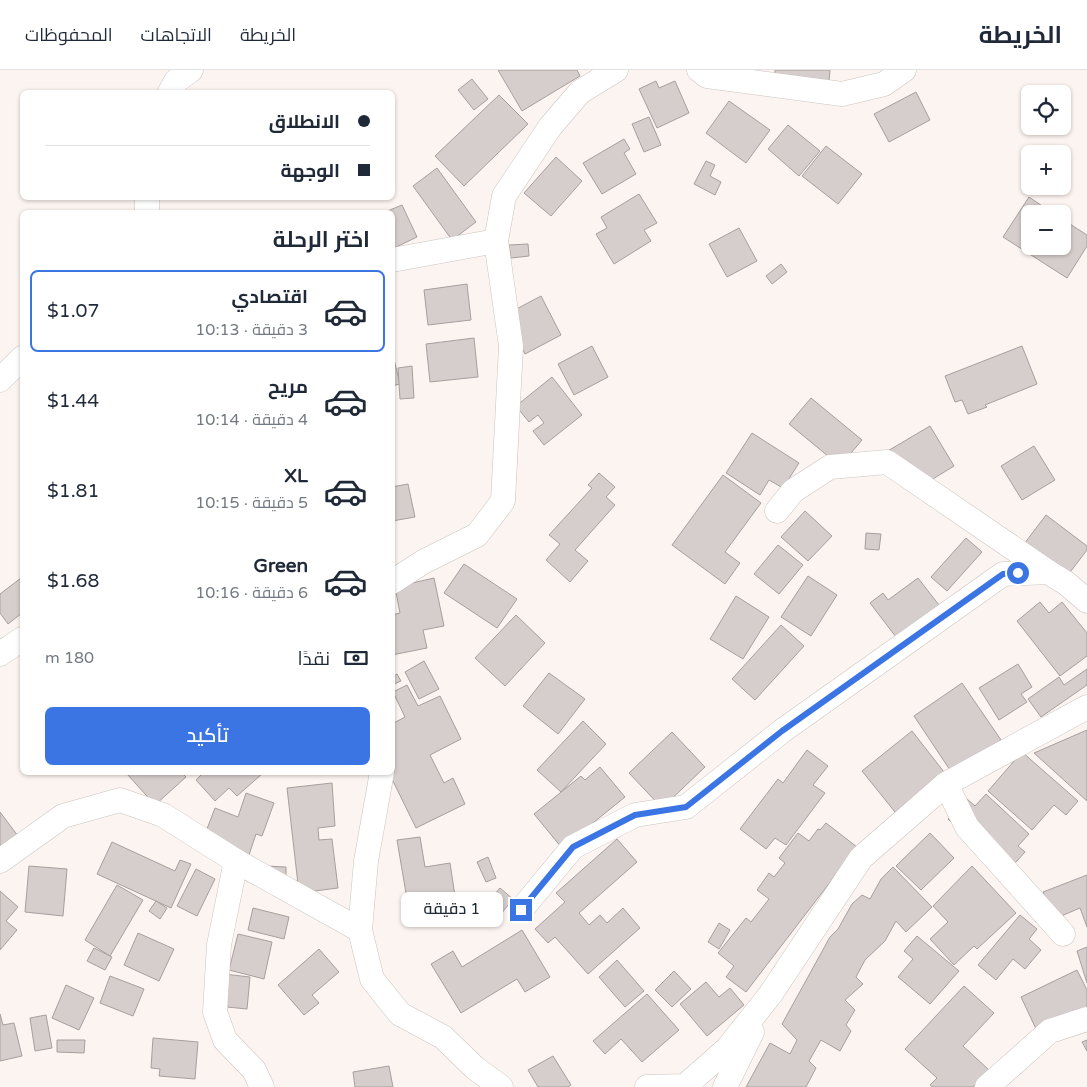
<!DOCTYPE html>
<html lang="ar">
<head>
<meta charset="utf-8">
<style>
	body { margin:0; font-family:"Varela Round",Cairo,sans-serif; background:#f6f6f7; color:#1f2937; direction:rtl; height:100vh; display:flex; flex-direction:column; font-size:19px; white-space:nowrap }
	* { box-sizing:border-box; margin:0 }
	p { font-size:16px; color:#747a83 }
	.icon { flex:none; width:28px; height:28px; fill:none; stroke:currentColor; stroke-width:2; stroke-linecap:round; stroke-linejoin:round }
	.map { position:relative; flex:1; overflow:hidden; direction:ltr }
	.drawer { position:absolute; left:20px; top:140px; width:375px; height:565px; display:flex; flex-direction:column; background:#fff; border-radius:8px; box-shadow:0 1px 4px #0004; direction:rtl }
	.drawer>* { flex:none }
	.guide { position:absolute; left:20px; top:20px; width:375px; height:110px; border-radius:8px; box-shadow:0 1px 4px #0004; direction:rtl; display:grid; align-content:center; height:110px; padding:0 25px; background:#fff }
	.buttons { position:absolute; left:1021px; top:15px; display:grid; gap:10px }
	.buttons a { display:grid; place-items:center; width:50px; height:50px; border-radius:8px; background:#fff; box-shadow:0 1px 4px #0004; font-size:25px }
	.end { position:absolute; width:22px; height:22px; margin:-11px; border:6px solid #3b75e4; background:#fff; box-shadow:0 0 0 2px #fff }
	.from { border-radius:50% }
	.bubble { position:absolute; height:35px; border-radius:8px; background:#fff; box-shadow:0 1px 4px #0004; font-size:16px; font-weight:600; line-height:35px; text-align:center; direction:rtl }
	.guide b { display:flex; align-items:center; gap:18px; height:48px; font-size:19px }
	.guide b+b { border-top:1px solid #e0e1e3 }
	.guide i { width:12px; height:12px; background:#1f2937 }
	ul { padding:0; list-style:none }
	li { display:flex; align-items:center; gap:15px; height:82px; margin:0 10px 8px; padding:0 15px; border:2px solid transparent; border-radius:8px }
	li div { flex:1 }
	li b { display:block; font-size:19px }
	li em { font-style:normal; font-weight:600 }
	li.active { border-color:#3b75e4 }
	li>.icon { width:45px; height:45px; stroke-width:1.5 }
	h2 { padding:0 25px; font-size:22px; line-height:60px }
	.pay { display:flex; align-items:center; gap:12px; height:55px; padding:0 25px; font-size:19px }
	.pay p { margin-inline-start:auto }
	.cta { display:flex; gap:10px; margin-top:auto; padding:10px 25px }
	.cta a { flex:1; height:58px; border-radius:8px; background:#3b75e4; color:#fff; font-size:20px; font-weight:600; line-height:58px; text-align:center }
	header { display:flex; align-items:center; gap:30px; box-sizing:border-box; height:70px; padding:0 25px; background:#fff; border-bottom:1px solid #e0e1e3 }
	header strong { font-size:24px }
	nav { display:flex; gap:28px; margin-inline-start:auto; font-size:18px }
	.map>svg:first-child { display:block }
</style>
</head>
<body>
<header>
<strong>الخريطة</strong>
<nav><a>الخريطة</a><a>الاتجاهات</a><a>المحفوظات</a></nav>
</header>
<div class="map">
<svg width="1087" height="1017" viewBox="0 0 1087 1017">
	<rect width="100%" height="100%" fill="#fcf4f0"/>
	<g fill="#d6cecd" stroke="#a79f9e">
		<path d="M498 0H577L580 6 522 41Z"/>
		<path d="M775 0H830L829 12 775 8Z"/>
		<path d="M472 9 488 29 474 40 458 20Z"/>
		<path d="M656 11 659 18 675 11 689 43 657 58 639 19Z"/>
		<path d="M916 22 930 50 889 72 874 44Z"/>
		<path d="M499 25 528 54 464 116 435 86Z"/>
		<path d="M729 31 770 60 746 93 706 63Z"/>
		<path d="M649 47 661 75 644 82 632 54Z"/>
		<path d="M788 55 820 81 799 106 768 79Z"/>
		<path d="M624 69 630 79 624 83 636 104 602 124 583 93Z"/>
		<path d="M826 76 862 104 838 134 802 106Z"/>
		<path d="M556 87 582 111 551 146 524 123Z"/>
		<path d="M706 91 715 95 710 106 721 112 715 125 694 114Z"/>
		<path d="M437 98 476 152 452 170 413 116Z"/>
		<path d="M639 124 657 153 644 160 651 171 614 194 596 164 607 158 601 147Z"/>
		<path d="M1029 127 1054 144H1030V176H1062V149L1087 165V176L1067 208 1003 167Z"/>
		<path d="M402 135 417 167 392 179V142H385Z"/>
		<path d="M739 158 757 191 727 207 709 174Z"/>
		<path d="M528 174 529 186 511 188 509 175Z"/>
		<path d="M781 194 787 202 772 214 766 206Z"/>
		<path d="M467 214 471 250 428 255 424 220Z"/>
		<path d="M541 226 561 265 525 284 505 245Z"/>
		<path d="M474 268 478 307 430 312 426 274Z"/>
		<path d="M592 276 608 307 574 325 558 294Z"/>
		<path d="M1022 276 1037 314 985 335 987 337 968 344 962 330 955 332 945 306Z"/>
		<path d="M392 281 400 314 392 316Z"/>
		<path d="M412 296 414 328 400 329 398 298Z"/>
		<path d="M552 307 582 345 544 375 533 361 544 353 538 345 529 352 516 336Z"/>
		<path d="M811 328 862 370 840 396 789 354Z"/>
		<path d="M930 356 954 396 918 418 886 382Z"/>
		<path d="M752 363 799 393 783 418 769 410 760 425 726 403Z"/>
		<path d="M1034 376 1055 410 1022 430 1001 396Z"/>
		<path d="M599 403 615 417 606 427 615 435 575 480 588 491 570 512 546 490 560 474 549 465 592 418 588 415Z"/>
		<path d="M723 405 761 433 725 482 740 493 725 514 672 475Z"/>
		<path d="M408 414 415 447 392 451V417Z"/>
		<path d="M805 441 832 466 808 491 781 467Z"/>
		<path d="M1046 445 1087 476V480L1061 514 1018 482Z"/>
		<path d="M866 463 881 464 879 480 865 479Z"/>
		<path d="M966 468 982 482 947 521 931 507Z"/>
		<path d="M778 475 803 495 779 524 754 504Z"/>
		<path d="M464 494 517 529 497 558 444 523Z"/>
		<path d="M808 506 837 525 811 566 781 547Z"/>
		<path d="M21 508 22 543 8 554 0 543V524Z"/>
		<path d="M434 508 444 556 423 560 427 578 392 585V545L400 543 395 517Z"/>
		<path d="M918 508 939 535 896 567 870 533 883 523 888 530Z"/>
		<path d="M736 526 769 547 743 589 710 569Z"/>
		<path d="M1040 532 1049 543 1062 532 1087 563V586L1060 606 1017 551Z"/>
		<path d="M516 545 545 573 505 616 475 588Z"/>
		<path d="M781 555 804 576 755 630 732 609Z"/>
		<path d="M424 591 439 619 419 629 405 602Z"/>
		<path d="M1018 594 1032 617 1021 624 1027 632 999 650 979 618Z"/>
		<path d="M1087 599V615L1041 647 1028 629 1059 607 1064 615Z"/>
		<path d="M549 603 585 629 558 664 523 636Z"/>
		<path d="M397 604 401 611 392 615V607Z"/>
		<path d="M962 613 1001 670 952 703 914 646Z"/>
		<path d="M407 615 418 636 440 626 461 669 430 685 444 713 453 708 465 734 416 758 392 709V654L405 647 393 622Z"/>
		<path d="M583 651 606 674 561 722 537 700Z"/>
		<path d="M1087 660V731L1034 683Z"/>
		<path d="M912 661 944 702 895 742 862 701Z"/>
		<path d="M672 662 705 697 662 738 629 703Z"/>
		<path d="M807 680 828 696 813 715 825 723 786 775 775 768 766 779 740 759 778 709 783 713Z"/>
		<path d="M1022 682 1078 731 1066 745 1054 735 1032 760 988 721Z"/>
		<path d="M600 697 625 727 562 778 534 744 581 706 585 710Z"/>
		<path d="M129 702H181L186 707 155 735 127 704Z"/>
		<path d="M204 702H261L262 704 237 726 229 718 215 731 196 710Z"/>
		<path d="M332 713 335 756 318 758 319 770 332 769 338 818 299 823 287 718Z"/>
		<path d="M246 723 274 733 262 766 256 764 248 788 202 772 215 738 238 747Z"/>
		<path d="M986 724 1029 764 1018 776 1025 782 1005 804 948 749 967 729 975 736Z"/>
		<path d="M0 742 18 766 0 780Z"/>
		<path d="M826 753 857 777 746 922 726 907 734 896 718 883 746 848 751 852 769 829 757 820 769 803 774 807 785 793 779 788 798 763 809 771 818 759 820 760Z"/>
		<path d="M930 763 954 788 921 820 896 796Z"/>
		<path d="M420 767 425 797 450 793 458 846 438 850 436 836 409 841 397 770Z"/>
		<path d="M617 769 637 792 579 843 589 855 600 845 607 853 623 838 640 858 588 904 555 867 548 873 535 859 565 832 556 823Z"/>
		<path d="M112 772 175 801 180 790 191 794 171 838 97 804Z"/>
		<path d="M488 787 496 808 486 812 477 792Z"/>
		<path d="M29 796 67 799 63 846 25 842Z"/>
		<path d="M266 796 286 797V812Z"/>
		<path d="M972 796 1016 843 977 879 974 876 954 895 930 869 948 852 933 836Z"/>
		<path d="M893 797 932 837 906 862 896 851 885 871 865 890 856 907 863 914 845 930 855 940 846 955 851 961 840 981 821 970 809 991 816 998 806 1017H746L770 973 790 984 797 970 782 954 830 867 838 859 852 834 862 825 870 829 881 809Z"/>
		<path d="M196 799 215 809 197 846 177 836Z"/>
		<path d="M1087 805V857L1080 838 1054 849 1043 822Z"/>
		<path d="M117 815 143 830 110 886 85 870Z"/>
		<path d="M500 818 513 829 492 855 478 843Z"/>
		<path d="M0 821 18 837 6 851 17 860 0 880Z"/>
		<path d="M156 831 167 838 160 849 149 841Z"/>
		<path d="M253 838 289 847 284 869 248 860Z"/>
		<path d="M1020 845 1037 859 1029 869 1041 880 1025 899 1013 889 996 910 978 895Z"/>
		<path d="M719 853 730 860 719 879 708 872Z"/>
		<path d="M522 860 550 907 525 922 517 909 461 943 431 894 453 881 462 897Z"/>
		<path d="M138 863 174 879 159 911 124 895Z"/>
		<path d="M238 864 272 872 264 909 229 900Z"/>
		<path d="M917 866 959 901 930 934 898 907 913 889 904 881Z"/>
		<path d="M1087 877V913L1077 881Z"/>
		<path d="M94 878 112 887 105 900 87 891Z"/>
		<path d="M319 879 339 902 312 925 319 933 304 945 278 915Z"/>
		<path d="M617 890 644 921 625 937 599 907Z"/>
		<path d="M1077 900 1087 920V938L1037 961 1021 927Z"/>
		<path d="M674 901 691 919 672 937 655 920Z"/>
		<path d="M215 903 250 907 247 939 227 937Z"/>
		<path d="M110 906 144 919 133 946 100 933Z"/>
		<path d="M706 912 719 927 730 918 744 935 707 966 680 934Z"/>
		<path d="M66 915 94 928 79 960 52 948Z"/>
		<path d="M964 916 994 943 963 976 989 1000 973 1017H932L930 1015 937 1008 905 979Z"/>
		<path d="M647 924 679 960 642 992 621 969 605 984 593 971Z"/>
		<path d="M0 944 3 955 14 953 22 986 0 991Z"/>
		<path d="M46 945 52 978 35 981 30 948Z"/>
		<path d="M153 968 198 972 195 1009 159 1006 160 999 151 998Z"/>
		<path d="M57 970H85L84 983 57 982Z"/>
		<path d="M1087 970V981L1082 972Z"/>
		<path d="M553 986 571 1015 568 1017H538L528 1000Z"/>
		<path d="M389 996 393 1017H355L353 1002Z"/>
	</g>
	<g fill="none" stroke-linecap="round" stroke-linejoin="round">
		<g stroke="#cbc4c0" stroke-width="25">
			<g id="street">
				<path d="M699 0 707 6 842 24 884 14 904 0"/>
				<path d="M170 22 176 11 191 0"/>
				<path d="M147 128V142"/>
				<path d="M392 190 496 171"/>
				<path d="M0 310 22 288"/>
				<path d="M777 441 793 421 830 397 887 392 1048 502"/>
				<path d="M392 512 423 492 477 465 503 431 511 276 496 171 504 126 550 57 580 22 616 0"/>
				<path d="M0 584 22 569"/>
				<path d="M382 702 366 791 360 860 372 909 400 944 443 967 475 998 501 1017"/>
				<path d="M946 714 967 757 1063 864"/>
				<path d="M0 791 63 746 120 730 163 745 236 791 360 860"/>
				<path d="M236 791 219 875 215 942 225 970 254 1000 262 1017"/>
				<path d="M521 840 573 777 635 745 686 737 782 661 1003 504 1048 502 1066 513 1087 531"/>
				<path d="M647 1017 685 1016 727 979 770 925 861 788 946 714 1087 637"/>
				<path d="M725 1017 752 962"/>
				<path d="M987 1017 1050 961 1087 949"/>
			</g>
		</g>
		<use href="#street" stroke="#fff" stroke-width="24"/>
	</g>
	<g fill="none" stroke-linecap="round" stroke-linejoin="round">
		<path stroke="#3b75e4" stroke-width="6" d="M521 840 573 777 635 745 686 737 782 661 1003 504 1018 503"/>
	</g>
</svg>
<div class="buttons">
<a><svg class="icon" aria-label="locate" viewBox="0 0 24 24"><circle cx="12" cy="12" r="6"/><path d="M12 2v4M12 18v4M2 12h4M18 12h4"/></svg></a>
<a>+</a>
<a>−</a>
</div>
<i class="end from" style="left:1018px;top:503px"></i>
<i class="end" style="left:521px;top:840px"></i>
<div class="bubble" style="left:401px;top:822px;width:102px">1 دقيقة</div>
<div class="guide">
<b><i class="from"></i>الانطلاق</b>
<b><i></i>الوجهة</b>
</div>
<section class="drawer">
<h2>اختر الرحلة</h2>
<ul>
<li class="active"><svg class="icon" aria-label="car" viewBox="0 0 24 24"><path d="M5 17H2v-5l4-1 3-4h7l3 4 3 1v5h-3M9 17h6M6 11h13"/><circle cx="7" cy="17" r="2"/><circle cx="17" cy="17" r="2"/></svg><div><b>اقتصادي</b><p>3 دقيقة · 10:13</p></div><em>$1.07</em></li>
<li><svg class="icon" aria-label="car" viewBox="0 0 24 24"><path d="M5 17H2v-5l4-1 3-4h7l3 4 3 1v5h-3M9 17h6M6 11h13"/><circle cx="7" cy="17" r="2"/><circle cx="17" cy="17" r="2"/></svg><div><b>مريح</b><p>4 دقيقة · 10:14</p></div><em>$1.44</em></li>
<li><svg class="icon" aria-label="car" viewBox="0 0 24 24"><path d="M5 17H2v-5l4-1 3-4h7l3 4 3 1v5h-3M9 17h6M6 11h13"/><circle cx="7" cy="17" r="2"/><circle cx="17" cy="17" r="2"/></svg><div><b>XL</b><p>5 دقيقة · 10:15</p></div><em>$1.81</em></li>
<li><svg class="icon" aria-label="car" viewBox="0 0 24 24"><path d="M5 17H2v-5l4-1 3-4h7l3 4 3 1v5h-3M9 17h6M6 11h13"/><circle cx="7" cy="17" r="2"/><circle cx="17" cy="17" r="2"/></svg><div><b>Green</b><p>6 دقيقة · 10:16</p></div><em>$1.68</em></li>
</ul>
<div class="pay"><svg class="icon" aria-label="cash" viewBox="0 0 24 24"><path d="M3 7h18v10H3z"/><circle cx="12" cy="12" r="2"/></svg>نقدًا<p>180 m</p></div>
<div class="cta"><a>تأكيد</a></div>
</section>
</div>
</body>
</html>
